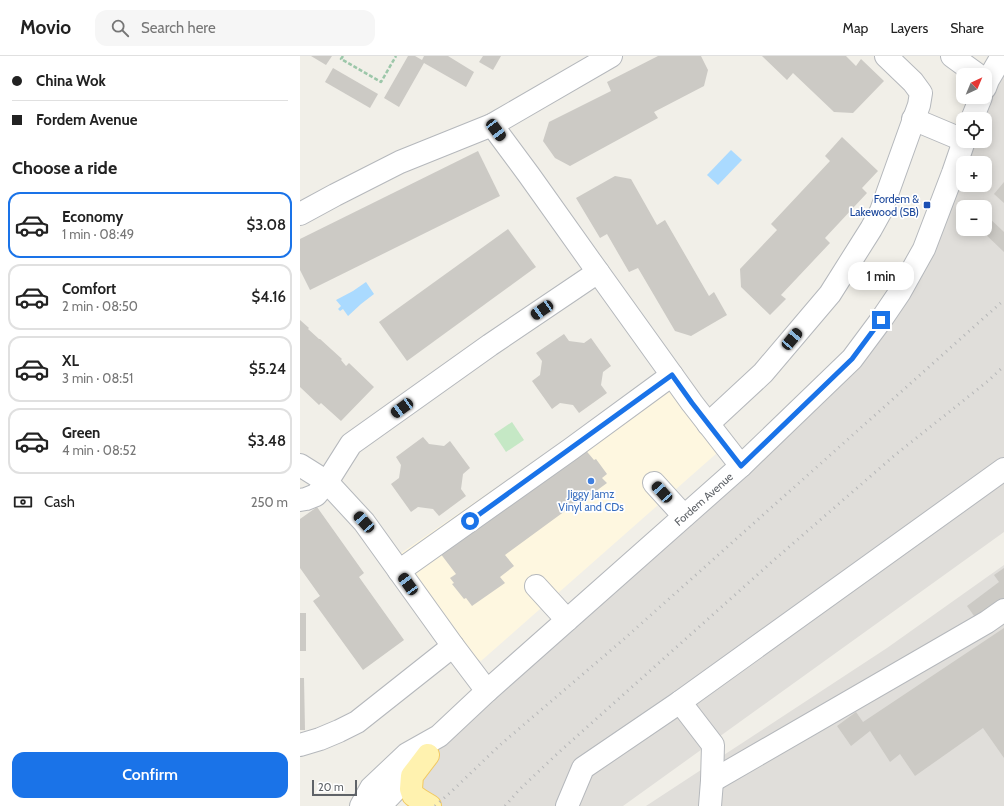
<!DOCTYPE html>
<html lang="en">
<head>
<meta charset="utf-8">
<style>
	body { margin:0; font-family:Cabin,sans-serif; background:#f6f6f6; color:#222; height:100vh; display:flex; flex-direction:column; font-size:15px; white-space:nowrap }
	* { box-sizing:border-box; margin:0 }
	p { font-size:13px; color:#767676 }
	.icon { flex:none; width:22px; height:22px; fill:none; stroke:currentColor; stroke-width:2; stroke-linecap:round; stroke-linejoin:round }
	.map { position:relative; flex:1; overflow:hidden }
	.details { display:flex; flex-direction:column; background:#fff; width:300px }
	.details>* { flex:none }
	.guide { display:grid; align-content:center; height:88px; padding:0 12px; background:#fff }
	.needle { width:26px; rotate:44deg }
	.buttons { position:absolute; left:656px; top:12px; display:grid; gap:8px }
	.buttons a { display:grid; place-items:center; width:36px; height:36px; border-radius:8px; background:#fff; box-shadow:0 2px 10px #0003; font-size:20px }
	.scale { position:absolute; left:12px; bottom:10px; width:45px; box-sizing:border-box; padding-left:4px; border:2px solid #5f6368; border-top:0; font-size:11px; line-height:14px; white-space:nowrap; color:#5f6368; -webkit-text-stroke:3px #fff; paint-order:stroke }
	.end { position:absolute; width:18px; height:18px; margin:-9px; border:5px solid #1a73e8; background:#fff; box-shadow:0 0 0 2px #fff }
	.from { border-radius:50% }
	.bubble { position:absolute; height:28px; border-radius:12px; background:#fff; box-shadow:0 2px 10px #0003; font-size:13px; font-weight:600; line-height:28px; text-align:center }
	.car { position:absolute; width:12px; height:24px; margin:-12px -6px; border-radius:5px; box-shadow:0 0 3px 1px #0007; background:linear-gradient(#222 24%,#8ab4d8 0 40%,#222 0 76%,#8ab4d8 0 86%,#222 0) }
	.guide b { display:flex; align-items:center; gap:14px; height:38px; font-size:15px }
	.guide b+b { border-top:1px solid #e0e0e0 }
	.guide i { width:10px; height:10px; background:#222 }
	ul { padding:0; list-style:none }
	li { display:flex; align-items:center; gap:12px; height:66px; margin:0 8px 6px; padding:0 4px; border:2px solid #e0e0e0; border-radius:12px }
	li div { flex:1 }
	li b { display:block; font-size:15px }
	li em { font-style:normal; font-weight:600 }
	li.on { border-color:#1a73e8 }
	li>.icon { width:36px; height:36px; stroke-width:1.5 }
	h2 { padding:0 12px; font-size:18px; line-height:48px }
	.pay { display:flex; align-items:center; gap:10px; height:44px; padding:0 12px; font-size:15px }
	.pay p { margin-inline-start:auto }
	.button { display:flex; gap:8px; margin-top:auto; padding:8px 12px }
	.button a { flex:1; height:46px; border-radius:12px; background:#1a73e8; color:#fff; font-size:16px; font-weight:600; line-height:46px; text-align:center }
	header { display:flex; align-items:center; gap:24px; box-sizing:border-box; height:56px; padding:0 20px; background:#fff; border-bottom:1px solid #e0e0e0 }
	header strong { font-size:19px }
	nav { display:flex; gap:22px; margin-inline-start:auto; font-size:14px }
	.search { width:280px; height:36px; background:#f6f6f6; display:flex; align-items:center; gap:10px; box-sizing:border-box; padding:0 14px; border-radius:12px; color:#767676; font-size:15px }
	main { display:flex; flex:1; min-height:0 }
	.map>svg:first-child { display:block }
</style>
</head>
<body>
<header>
<strong>Movio</strong>
<div class="search"><svg class="icon" aria-label="search" viewBox="0 0 24 24"><circle cx="10" cy="10" r="6"/><path d="M15 15l6 6"/></svg>Search here</div>
<nav><a>Map</a><a>Layers</a><a>Share</a></nav>
</header>
<main>
<section class="details">
<div class="guide">
<b><i class="from"></i>China Wok</b>
<b><i></i>Fordem Avenue</b>
</div>
<h2>Choose a ride</h2>
<ul>
<li class="on"><svg class="icon" aria-label="car" viewBox="0 0 24 24"><path d="M5 17H2v-5l4-1 3-4h7l3 4 3 1v5h-3M9 17h6M6 11h13"/><circle cx="7" cy="17" r="2"/><circle cx="17" cy="17" r="2"/></svg><div><b>Economy</b><p>1 min · 08:49</p></div><em>$3.08</em></li>
<li><svg class="icon" aria-label="car" viewBox="0 0 24 24"><path d="M5 17H2v-5l4-1 3-4h7l3 4 3 1v5h-3M9 17h6M6 11h13"/><circle cx="7" cy="17" r="2"/><circle cx="17" cy="17" r="2"/></svg><div><b>Comfort</b><p>2 min · 08:50</p></div><em>$4.16</em></li>
<li><svg class="icon" aria-label="car" viewBox="0 0 24 24"><path d="M5 17H2v-5l4-1 3-4h7l3 4 3 1v5h-3M9 17h6M6 11h13"/><circle cx="7" cy="17" r="2"/><circle cx="17" cy="17" r="2"/></svg><div><b>XL</b><p>3 min · 08:51</p></div><em>$5.24</em></li>
<li><svg class="icon" aria-label="car" viewBox="0 0 24 24"><path d="M5 17H2v-5l4-1 3-4h7l3 4 3 1v5h-3M9 17h6M6 11h13"/><circle cx="7" cy="17" r="2"/><circle cx="17" cy="17" r="2"/></svg><div><b>Green</b><p>4 min · 08:52</p></div><em>$3.48</em></li>
</ul>
<div class="pay"><svg class="icon" aria-label="cash" viewBox="0 0 24 24"><path d="M3 7h18v10H3z"/><circle cx="12" cy="12" r="2"/></svg>Cash<p>250 m</p></div>
<div class="button"><a>Confirm</a></div>
</section>
<div class="map">
<svg width="704" height="750" viewBox="0 0 704 750">
	<rect width="100%" height="100%" fill="#f1efe8"/>
	<path fill="#fef7e0" d="M360 318 417 397 181 605 153 590 91 504Z"/>
	<g fill="#e0deda" fill-rule="evenodd">
		<path d="M704 0V476L323 750H130L112 720 128 699 581 264 664 85H685V63H672ZM663 107H685V129H663ZM663 151H685V173H663Z"/>
		<path d="M704 509V750H346L587 592Z"/>
	</g>
	<path fill="#c5e8c5" d="M212 366 224 384 206 396 194 378Z"/>
	<g fill="#aadaff">
		<path d="M431 94 442 104 418 129 407 119Z"/>
		<path d="M66 226 74 238 61 248 48 260 43 253 40 255 38 253 41 250 36 244 53 235Z"/>
	</g>
	<g fill="#cccac5">
		<path d="M11 0H32L26 9Z"/>
		<path d="M108 0H115L122 4 124 0H148L174 16 166 31 124 7 99 51 84 42Z"/>
		<path d="M183 0H201L193 14 179 6Z"/>
		<path d="M358 0H401L408 14 404 30 354 56 358 62 270 110 255 102 243 85 249 66 311 35 307 26Z"/>
		<path d="M462 0H546L556 10 561 3 584 25 553 57 534 56 493 17 487 24Z"/>
		<path d="M33 12 78 38 70 52 25 26Z"/>
		<path d="M542 81 578 115 562 132 567 137 525 182 530 187 481 239 486 243 470 259 441 231 440 213 477 174 471 168 530 105 525 100Z"/>
		<path d="M178 95 200 140 10 234 0 214V183Z"/>
		<path d="M315 120 331 123 357 169 365 164 409 240 414 236 427 259 391 280 375 275 338 212 329 216 307 178 300 182 276 142Z"/>
		<path d="M704 126V147L694 138Z"/>
		<path d="M687 160 704 176V196L680 173H685V163Z"/>
		<path d="M208 173 236 211 107 305 79 266Z"/>
		<path d="M0 264 9 272 8 273 19 283H20L42 303 41 304 46 310 49 307 74 331 41 365 21 347 19 349 0 331Z"/>
		<path d="M264 278 269 285 284 287 291 282 311 310 303 316 301 329 307 337 279 357 273 349 260 347 252 353 232 325 240 319 242 305 236 297Z"/>
		<path d="M123 381 129 388 144 390 150 385 170 412 163 418 161 433 166 440 139 460 133 453 118 451 111 456 91 428 99 422 101 409 96 401Z"/>
		<path d="M283 391 294 404 296 403 307 418 302 422 307 427 281 446 280 444 205 499 214 510 200 521 205 527 172 550 166 542 164 543 152 528 154 527 150 522 156 518 140 497Z"/>
		<path d="M17 451 64 517 59 521 104 584 63 614 13 545 20 540 0 512V463Z"/>
		<path d="M704 512V544L677 564 667 550 699 526 694 519Z"/>
		<rect x="0" y="557" width="6" height="38"/>
		<path d="M704 572V702L683 672 615 720 600 698 590 706 570 675 551 690 537 670 556 656 563 666Z"/>
		<path d="M0 622H4L5 674H0Z"/>
	</g>
	<g fill="none" stroke-linecap="round" stroke-linejoin="round">
		<g stroke="#b5b8bc" stroke-width="24">
			<g id="minor">
				<path d="M652 0 678 19"/>
				<path d="M685 32 688 24 702 0"/>
				<path d="M613 63 663 84"/>
				<path d="M672 63 681 41"/>
				<path d="M192 69 229 119 298 216 392 347 441 410"/>
				<path d="M0 158 35 139 100 106 192 69 311 0"/>
				<path d="M408 368 463 317 530 238 571 173 581 155 619 49 621 37 613 26 586 0"/>
				<path d="M0 409 27 426 64 466 153 590 187 635"/>
				<path d="M354 427 384 460"/>
				<path d="M0 444 6 443 16 439 27 426 51 388 190 289 298 216"/>
				<path d="M99 515 271 393 372 319"/>
				<path d="M236 530 267 564"/>
				<path d="M380 646 413 689 412 725 410 750"/>
				<path d="M0 689 20 683 39 675 57 666 153 590"/>
				<path d="M412 725 687 566 704 554"/>
				<path id="s1" d="M61 750 71 732 107 698 139 680 187 635 441 410 552 303 581 264 600 236 624 193 653 117 664 85"/>
				<path d="M80 750 121 707"/>
				<path d="M267 750 283 712 380 646 704 413"/>
			</g>
		</g>
		<g stroke="#f2c960" stroke-width="24">
			<path id="major" d="M128 699 112 720 111 733 113 739 120 744 130 750"/>
		</g>
		<path stroke="#9cc7a9" stroke-width="2.5" stroke-dasharray="4 2" stroke-linecap="butt" d="M43 0 41 3 81 26 96 0"/>
		<use href="#minor" stroke="#fff" stroke-width="22"/>
		<use href="#major" stroke="#fff2af" stroke-width="22"/>
		<g stroke="#b6b7b8" stroke-width="3" stroke-dasharray="1 5" stroke-linecap="butt">
			<path d="M135 750 152 735 200 689 324 583 704 244"/>
			<path d="M205 750 218 735 258 697 474 504 595 399 688 325 704 310"/>
		</g>
	</g>
	<g fill="none" stroke-linecap="round" stroke-linejoin="round">
		<path stroke="#1a73e8" stroke-width="5" d="M170 465 372 319 392 347 441 410 552 303 581 264"/>
	</g>
	<rect fill="#1a4fb4" stroke="#fff" stroke-width="1.5" x="623" y="145" width="8" height="8" rx="2"/>
	<circle fill="#3f7fe0" stroke="#fff" stroke-width="1.5" cx="291" cy="425" r="4"/>
	<g text-anchor="middle" dominant-baseline="central" stroke-width="3.5" stroke-linejoin="round" paint-order="stroke">
		<g font-size="11" fill="#164399" stroke="#fff" text-anchor="end">
			<text x="619" y="143">Fordem &amp;<tspan x="619" dy="13">Lakewood (SB)</tspan></text>
		</g>
		<g font-size="11" fill="#366cbe" stroke="#fff">
			<text x="291" y="438">Jiggy Jamz<tspan x="291" dy="13">Vinyl and CDs</tspan></text>
		</g>
		<g font-size="11" fill="#5f6368" stroke="#fff">
			<text stroke="none"><textPath href="#s1" startOffset="462">Fordem Avenue</textPath></text>
		</g>
	</g>
</svg>
<div class="buttons">
<a><svg class="needle" viewBox="-14 -14 28 28"><path d="M0-13l5 13h-10z" fill="#e53935"/><path d="M0 13l5-13h-10z" fill="#767676"/></svg></a>
<a><svg class="icon" aria-label="locate" viewBox="0 0 24 24"><circle cx="12" cy="12" r="6"/><path d="M12 2v4M12 18v4M2 12h4M18 12h4"/></svg></a>
<a>+</a>
<a>−</a>
</div>
<div class="scale">20 m</div>
<i class="end from" style="left:170px;top:465px"></i>
<i class="end" style="left:581px;top:264px"></i>
<div class="bubble" style="left:548px;top:206px;width:66px">1 min</div>
<i class="car" style="left:196px;top:74px;rotate:143deg"></i>
<i class="car" style="left:242px;top:254px;rotate:236deg"></i>
<i class="car" style="left:492px;top:283px;rotate:40deg"></i>
<i class="car" style="left:102px;top:352px;rotate:234deg"></i>
<i class="car" style="left:362px;top:436px;rotate:318deg"></i>
<i class="car" style="left:64px;top:466px;rotate:318deg"></i>
<i class="car" style="left:108px;top:528px;rotate:324deg"></i>
</div>
</main>
</body>
</html>
